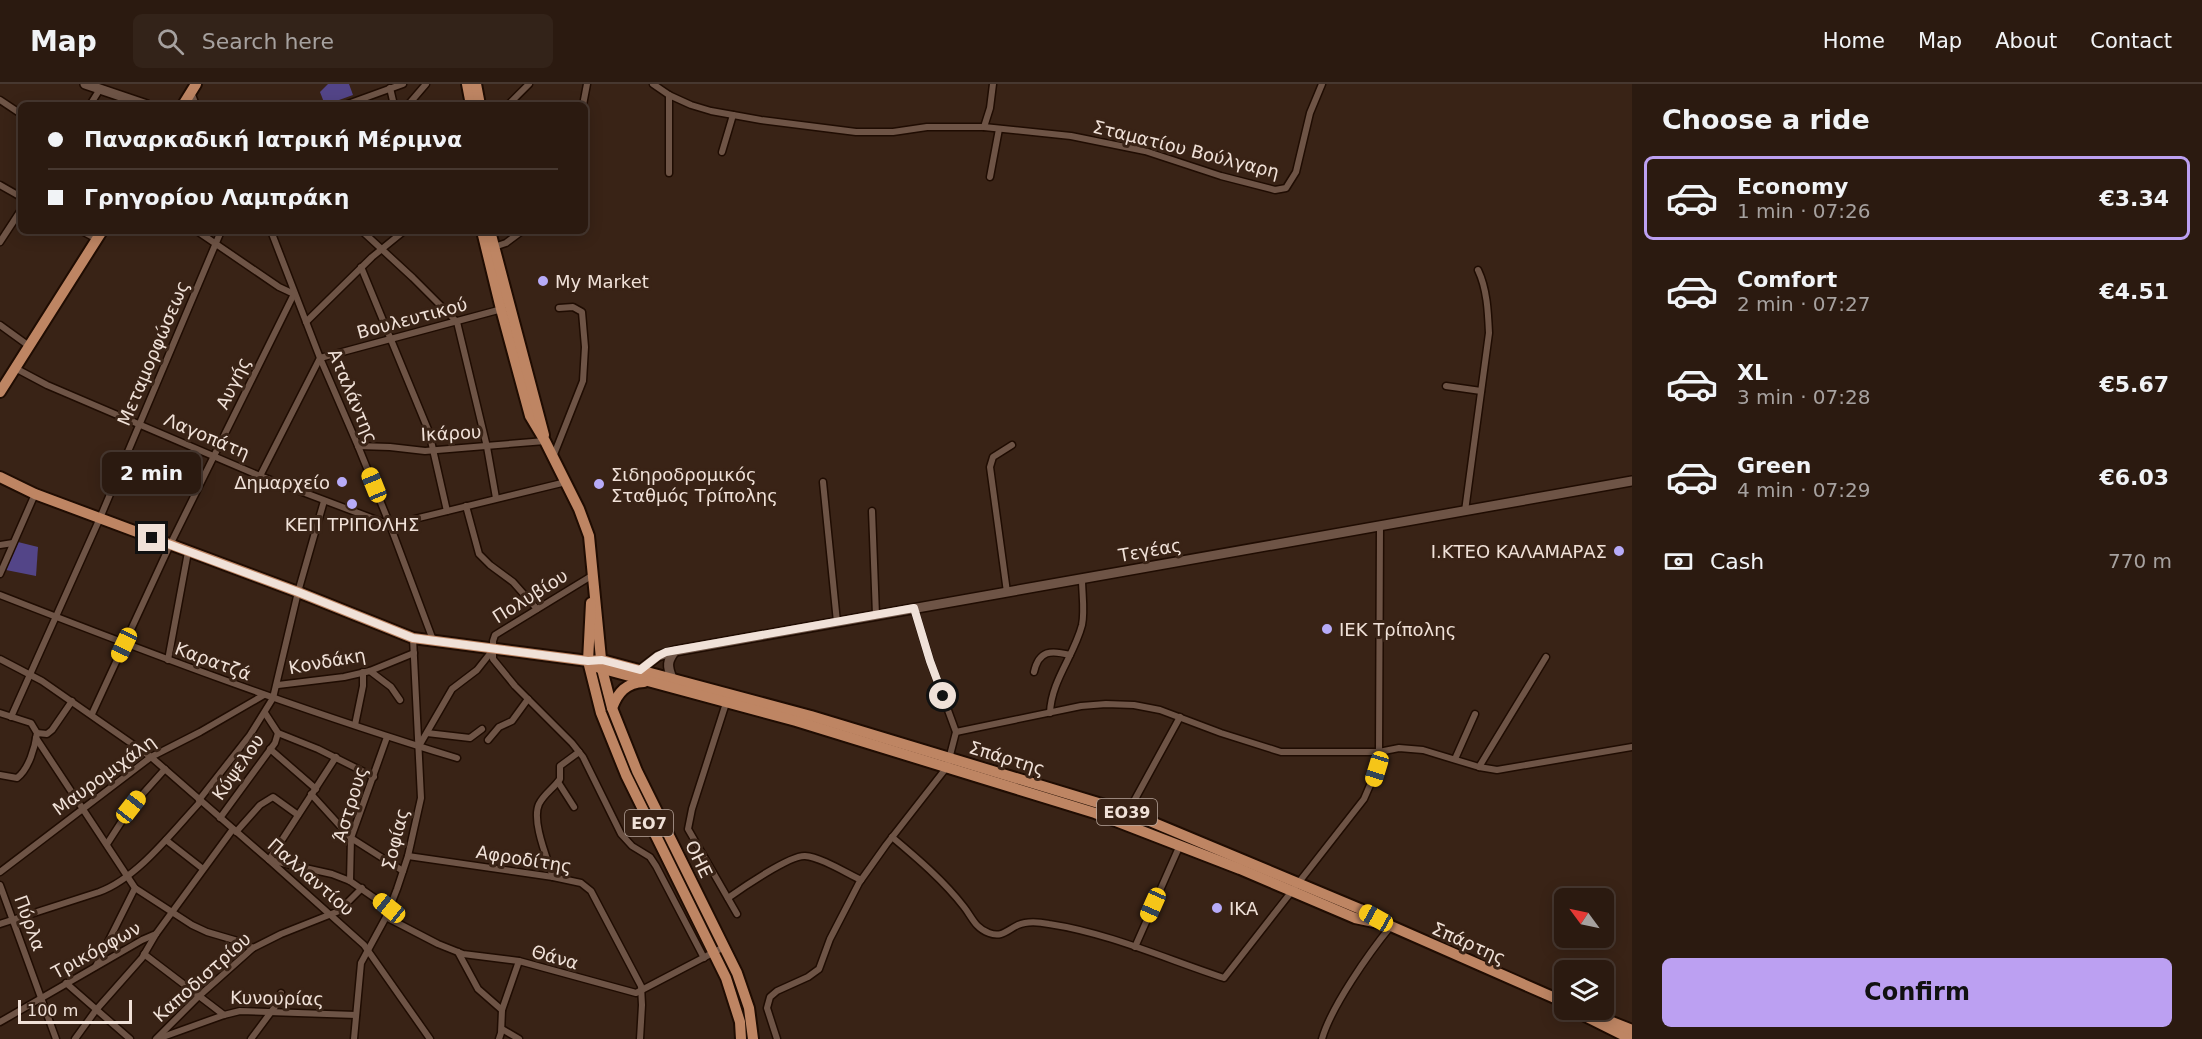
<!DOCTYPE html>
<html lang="en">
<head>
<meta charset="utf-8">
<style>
	body { margin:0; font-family:"DejaVu Sans",sans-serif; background:#332319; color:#f1f3f6; height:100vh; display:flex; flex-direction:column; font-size:22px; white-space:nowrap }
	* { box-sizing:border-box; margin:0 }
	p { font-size:20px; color:#a6a19f }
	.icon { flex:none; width:33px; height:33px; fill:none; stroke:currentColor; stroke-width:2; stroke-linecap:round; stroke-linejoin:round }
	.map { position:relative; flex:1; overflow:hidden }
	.details { display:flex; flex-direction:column; background:#2b1a10; width:570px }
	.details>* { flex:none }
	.top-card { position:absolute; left:18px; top:18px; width:570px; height:132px; border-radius:9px; box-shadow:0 3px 15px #0003,0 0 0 2px #473830; display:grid; align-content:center; height:132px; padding:0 30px; background:#2b1a10 }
	.needle { width:39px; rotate:303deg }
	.fabs { position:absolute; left:1554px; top:804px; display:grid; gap:12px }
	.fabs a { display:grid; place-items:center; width:60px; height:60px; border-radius:9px; background:#2b1a10; box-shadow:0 3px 15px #0003,0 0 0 2px #473830; font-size:30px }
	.scale { position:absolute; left:18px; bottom:15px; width:114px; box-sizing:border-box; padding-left:6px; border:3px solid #f0e1d8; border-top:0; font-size:16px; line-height:21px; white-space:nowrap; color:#f0e1d8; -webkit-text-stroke:4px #392316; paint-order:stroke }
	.end { position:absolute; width:27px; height:27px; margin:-14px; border:8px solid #f0e1d8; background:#111; box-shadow:0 0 0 3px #111 }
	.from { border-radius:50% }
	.bubble { position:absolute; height:42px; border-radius:9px; background:#2b1a10; box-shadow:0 3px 15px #0003,0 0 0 2px #473830; font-size:20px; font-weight:800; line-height:42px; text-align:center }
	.car { position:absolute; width:18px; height:36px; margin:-18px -9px; border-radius:8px; box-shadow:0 0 4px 2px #0007; background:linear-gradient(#f5c518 24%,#345 0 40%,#f5c518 0 76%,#345 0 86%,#f5c518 0) }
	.top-card b { display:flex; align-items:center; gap:21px; height:57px; font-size:22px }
	.top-card b+b { border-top:2px solid #473830 }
	.top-card i { width:15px; height:15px; background:#f1f3f6 }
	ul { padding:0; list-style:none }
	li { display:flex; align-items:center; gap:18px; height:84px; margin:0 12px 9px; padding:0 18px; border:3px solid transparent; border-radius:9px }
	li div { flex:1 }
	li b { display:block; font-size:22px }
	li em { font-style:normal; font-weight:800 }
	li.active { border-color:#bca0f2 }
	li>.icon { width:54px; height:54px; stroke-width:1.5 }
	h2 { padding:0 30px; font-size:27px; line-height:72px }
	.pay { display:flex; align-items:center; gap:15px; height:66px; padding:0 30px; font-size:22px }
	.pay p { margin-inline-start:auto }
	.primary-button { display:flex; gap:12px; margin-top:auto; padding:12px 30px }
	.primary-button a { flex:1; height:69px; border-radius:9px; background:#bca0f2; color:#111; font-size:24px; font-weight:800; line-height:69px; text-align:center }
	header { display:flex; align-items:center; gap:36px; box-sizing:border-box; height:84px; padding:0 30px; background:#2b1a10; border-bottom:2px solid #473830 }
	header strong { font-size:28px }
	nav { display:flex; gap:33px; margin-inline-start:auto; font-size:21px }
	.search { width:420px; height:54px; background:#332319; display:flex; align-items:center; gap:15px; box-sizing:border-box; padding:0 21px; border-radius:9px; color:#a6a19f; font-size:22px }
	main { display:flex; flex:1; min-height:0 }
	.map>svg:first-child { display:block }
</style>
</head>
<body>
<header>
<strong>Map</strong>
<div class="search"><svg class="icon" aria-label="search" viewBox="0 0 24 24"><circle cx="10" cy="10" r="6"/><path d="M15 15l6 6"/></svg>Search here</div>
<nav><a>Home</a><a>Map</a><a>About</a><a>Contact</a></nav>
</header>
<main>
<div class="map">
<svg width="1632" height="955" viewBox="0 0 1632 955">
	<rect width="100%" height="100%" fill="#392316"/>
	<g fill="#534588">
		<path d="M328 0H349L353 11 325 21 320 8Z"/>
		<path d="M18 458 38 463 36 492 6 486Z"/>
	</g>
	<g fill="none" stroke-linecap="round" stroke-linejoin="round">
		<g stroke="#1f0c02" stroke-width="9">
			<g id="street">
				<path d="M653 0 669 11 691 21 711 27 761 36 856 48H893L927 43H984L1071 52 1145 67 1221 92 1275 106 1286 104 1296 88 1310 29 1322 0"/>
				<path d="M390 4 394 21"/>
				<path d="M191 8 196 21"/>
				<path d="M669 11V89"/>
				<path d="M0 16 21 30"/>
				<path d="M90 21 100 5"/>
				<path d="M345 21 403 0"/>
				<path d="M408 21 426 0"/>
				<path d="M508 21 529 0"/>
				<path d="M583 21 587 0"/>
				<path d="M984 43 990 24 993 0"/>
				<path d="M722 68 733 31"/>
				<path d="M990 93 999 45"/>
				<path d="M0 101 21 113"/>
				<path d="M82 147 97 155"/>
				<path d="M197 147 279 203 294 210"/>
				<path d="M271 147 320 274 358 362 390 441 433 556"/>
				<path d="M362 147 413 194 457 238 487 363 496 414"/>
				<path d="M0 158 21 126"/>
				<path d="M494 163 506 159 522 147"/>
				<path d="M361 183 429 348 447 427"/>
				<path d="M306 238 372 173 404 147"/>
				<path d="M0 241 29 262"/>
				<path d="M15 284 47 301 260 392 390 441 566 398"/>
				<path d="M1446 302 1481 307"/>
				<path d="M358 362 390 363 425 367 545 357"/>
				<path d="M553 373 583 297 585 263 582 228 573 223 559 224"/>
				<path d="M260 392 320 274 502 225"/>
				<path d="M823 398 837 538"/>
				<path d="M466 422 479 470 490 481 513 498 537 525"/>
				<path d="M872 427 876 531"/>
				<path d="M1465 427 1489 249C1488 227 1487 205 1478 186"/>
				<path d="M0 461 13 459"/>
				<path d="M0 490 35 410"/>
				<path d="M593 491 495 551 493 557V575L515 602 572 659 583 673 621 750 632 762 650 773 656 782 704 874"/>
				<path d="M1007 508 990 383 993 373 1012 361"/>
				<path d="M0 511C151 570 302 627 457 674"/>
				<path d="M0 575 42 597 151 673 269 776 364 861 430 955"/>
				<path d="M168 576 188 468"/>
				<path d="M370 587 391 603 400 616"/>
				<path d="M1034 588C1039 566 1051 566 1070 571"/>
				<path d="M278 601 344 593 370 587 414 569"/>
				<path d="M727 616 692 725 688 745 737 830"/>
				<path d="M0 629 31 639 37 649C35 663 29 685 17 694L0 691"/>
				<path d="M265 629 278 649 318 665 374 693"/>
				<path d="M1050 629C1051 597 1074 572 1082 541 1085 527 1082 509 1082 495"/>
				<path d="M92 630 170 461 294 210"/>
				<path d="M11 633 100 434 221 147"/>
				<path d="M355 641 363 602V588"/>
				<path d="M956 648 1081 622 1106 620 1134 621 1160 626 1221 649 1281 668H1379L1399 664 1423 666 1479 683 1497 686 1632 663"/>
				<path d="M37 649 47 650 52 646 72 617"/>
				<path d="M427 649 470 654 482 645"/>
				<path d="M36 654 135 804 192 841 207 848 241 858 253 864"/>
				<path d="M488 656 499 643 512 637 528 615"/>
				<path d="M419 662 452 605 477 586 492 567"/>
				<path d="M270 665 316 705"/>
				<path d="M336 673 269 776 332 790 350 797 389 824"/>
				<path d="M1455 675 1475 630"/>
				<path d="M1479 683 1546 573"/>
				<path d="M558 698 574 723"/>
				<path d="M311 710 351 754 403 787"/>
				<path d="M199 716 250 651 273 614 298 508 324 417"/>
				<path d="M1128 728 1180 633"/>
				<path d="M220 734 275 659 278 649"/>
				<path d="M236 748 260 721 273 713 298 731"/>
				<path d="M892 753C917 774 944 797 964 823 972 833 975 844 989 849 1002 854 1007 846 1018 841 1027 837 1039 838 1049 840 1109 849 1166 875 1224 894L1364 715 1377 685 1379 668 1380 442"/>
				<path d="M166 756 203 785"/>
				<path d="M107 760 131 723 165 685"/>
				<path d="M408 772 553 793 581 799 591 807 641 902 642 921 640 955"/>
				<path d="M0 788 151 673 200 648 264 611"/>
				<path d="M553 793C548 776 531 737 539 720 544 710 554 704 560 695V682L579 668"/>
				<path d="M350 797 351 754 387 653"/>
				<path d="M0 801 56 955"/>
				<path d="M728 814C742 804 790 771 805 772 821 773 846 789 861 796"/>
				<path d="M386 833 438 860 463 870 519 877 636 909 724 863"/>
				<path d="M0 840 99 808C138 794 173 747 201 717"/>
				<path d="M1135 863 1180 761"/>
				<path d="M458 868 478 905 502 926"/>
				<path d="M144 870 224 931"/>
				<path d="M96 882 135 804"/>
				<path d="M66 899 130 955"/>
				<path d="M0 938 142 856 156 850 233 745"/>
				<path d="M502 945 519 955"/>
				<path d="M160 954 224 931 240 927 356 931"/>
				<path d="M75 955 96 926 142 874 156 850"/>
				<path d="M156 955 198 913 253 864 281 850 339 827 362 804"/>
				<path d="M251 955 277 920 281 909"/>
				<path d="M354 955 361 879 386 833 397 805 408 772 421 714 413 554"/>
				<path d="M499 955 501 949 502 926 519 877"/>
				<path d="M777 955 767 924 770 913 777 907 808 893 819 885 830 855 859 799 886 761 947 683 956 648 930 577 914 524"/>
				<path d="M1322 955C1331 923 1369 869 1391 842"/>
			</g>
		</g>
		<g stroke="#1f0c02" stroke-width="12">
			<g id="secondary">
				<path d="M85 0 147 21"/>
				<path d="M640 586 658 572 675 567 1632 397"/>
				<path d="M672 594C667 582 667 577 675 567"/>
			</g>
		</g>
		<g stroke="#1f0c02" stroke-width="14">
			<g id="primary">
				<path d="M467 0 471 21"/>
				<path d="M476 0 480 21"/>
				<path d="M183 21 196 0"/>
				<path d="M482 147 501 225 530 332 545 357 579 425 589 452 602 585 612 624 637 687 737 889 749 924 753 955"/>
				<path d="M490 147 544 351"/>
				<path d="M0 308 102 147"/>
				<path d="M0 393 35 410 298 508 413 554 588 577 602 576 811 632 1128 728 1360 825 1391 842 1564 918"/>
				<path d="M591 519 588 577 601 629 626 691 726 894 740 938 741 955"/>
				<path d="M596 583 796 637 1095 729 1240 785 1355 834 1379 839"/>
				<path d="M612 624C618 608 626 599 644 598"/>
				<path d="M1573 926 1631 955"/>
				<path d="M1607 936 1632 946"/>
			</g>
		</g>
		<use href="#street" stroke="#6e5446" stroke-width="6"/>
		<use href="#secondary" stroke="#6e5446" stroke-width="9"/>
		<use href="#primary" stroke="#be8563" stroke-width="10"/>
	</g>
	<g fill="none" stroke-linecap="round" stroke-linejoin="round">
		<path stroke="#f0e1d8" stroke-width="8" d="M152 454 298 508 413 554 588 577 602 576 640 586 658 572 666 568 914 524 930 577 943 612"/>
	</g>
	<g fill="#b7abf8" stroke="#392316" stroke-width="2">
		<circle cx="543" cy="197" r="6"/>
		<circle cx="342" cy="398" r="6"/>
		<circle cx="599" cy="400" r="6"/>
		<circle cx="352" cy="420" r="6"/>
		<circle cx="1619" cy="467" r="6"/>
		<circle cx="1327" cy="545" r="6"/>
		<circle cx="1217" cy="824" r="6"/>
	</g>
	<g text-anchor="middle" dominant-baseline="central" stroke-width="6" stroke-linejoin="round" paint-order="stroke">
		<g fill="#392316" stroke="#b9a89e" stroke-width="1.5">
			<rect x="1097" y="715" width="60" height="26" rx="4.5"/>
			<rect x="625" y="726" width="48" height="26" rx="4.5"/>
		</g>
		<g font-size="16" font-weight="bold" fill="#f0e1d8">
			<text x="1127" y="728">ΕΟ39</text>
			<text x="649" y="739">ΕΟ7</text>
		</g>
		<g font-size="18" fill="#f0e1d8" stroke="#392316">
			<text transform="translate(1186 65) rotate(14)">Σταματίου Βούλγαρη</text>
			<text transform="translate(412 234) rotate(-15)">Βουλευτικού</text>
			<text transform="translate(153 269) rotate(-67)">Μεταμορφώσεως</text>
			<text transform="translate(233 299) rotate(-64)">Αυγής</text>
			<text transform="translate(353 312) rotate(67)">Αταλάντης</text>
			<text transform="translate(451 349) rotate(-3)">Ικάρου</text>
			<text transform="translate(207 352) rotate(23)">Λαγοπάτη</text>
			<text transform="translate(1150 466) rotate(-10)">Τεγέας</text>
			<text transform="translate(530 512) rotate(-32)">Πολυβίου</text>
			<text transform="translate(213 577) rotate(20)">Καρατζά</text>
			<text transform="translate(327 577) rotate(-10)">Κονδάκη</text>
			<text transform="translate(1007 674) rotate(17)">Σπάρτης</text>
			<text transform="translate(238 683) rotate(-55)">Κύψελου</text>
			<text transform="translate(104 691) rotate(-36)">Μαυρομιχάλη</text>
			<text transform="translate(350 720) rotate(-73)">Άστρους</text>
			<text transform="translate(395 755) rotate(-76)">Σοφίας</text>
			<text transform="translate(524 775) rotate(9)">Αφροδίτης</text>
			<text transform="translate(699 775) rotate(64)">ΟΗΕ</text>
			<text transform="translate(311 793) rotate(41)">Παλλαντίου</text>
			<text transform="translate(30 839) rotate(70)">Πύρλα</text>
			<text transform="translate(1469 859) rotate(24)">Σπάρτης</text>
			<text transform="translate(96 866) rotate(-29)">Τρικόρφων</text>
			<text transform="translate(555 873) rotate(16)">Θάνα</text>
			<text transform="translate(202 893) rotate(-42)">Καποδιστρίου</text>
			<text transform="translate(277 914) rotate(1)">Κυνουρίας</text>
		</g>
		<g font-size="18" fill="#f0e1d8" stroke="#392316" text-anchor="start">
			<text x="555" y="197">My Market</text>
			<text x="611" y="390">Σιδηροδρομικός<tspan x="611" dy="21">Σταθμός Τρίπολης</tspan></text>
			<text x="330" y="398" text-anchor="end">Δημαρχείο</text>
			<text x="352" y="440" text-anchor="middle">ΚΕΠ ΤΡΙΠΟΛΗΣ</text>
			<text x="1607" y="467" text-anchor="end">Ι.ΚΤΕΟ ΚΑΛΑΜΑΡΑΣ</text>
			<text x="1339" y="545">ΙΕΚ Τρίπολης</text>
			<text x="1229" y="824">ΙΚΑ</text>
		</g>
	</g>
</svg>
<div class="fabs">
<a><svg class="needle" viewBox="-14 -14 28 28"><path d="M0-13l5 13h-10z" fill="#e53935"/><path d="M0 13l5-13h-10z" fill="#a6a19f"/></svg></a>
<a><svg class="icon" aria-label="layers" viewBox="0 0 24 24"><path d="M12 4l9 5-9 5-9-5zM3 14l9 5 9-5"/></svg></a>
</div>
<div class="scale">100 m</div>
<i class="end from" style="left:943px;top:612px"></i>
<i class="end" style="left:152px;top:454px"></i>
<div class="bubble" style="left:102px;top:368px;width:99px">2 min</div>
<i class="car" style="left:374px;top:401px;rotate:338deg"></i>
<i class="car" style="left:124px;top:561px;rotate:205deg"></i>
<i class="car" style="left:1377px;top:685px;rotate:197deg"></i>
<i class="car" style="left:131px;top:723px;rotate:38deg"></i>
<i class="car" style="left:1153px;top:821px;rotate:204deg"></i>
<i class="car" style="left:389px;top:824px;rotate:309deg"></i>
<i class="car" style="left:1376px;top:834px;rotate:299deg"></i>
<div class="top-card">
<b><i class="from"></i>Παναρκαδική Ιατρική Μέριμνα</b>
<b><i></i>Γρηγορίου Λαμπράκη</b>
</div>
</div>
<section class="details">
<h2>Choose a ride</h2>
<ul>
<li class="active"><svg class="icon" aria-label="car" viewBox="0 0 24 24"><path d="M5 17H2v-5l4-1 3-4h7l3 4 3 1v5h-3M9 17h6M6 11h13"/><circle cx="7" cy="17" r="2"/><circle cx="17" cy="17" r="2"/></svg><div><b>Economy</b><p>1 min · 07:26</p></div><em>€3.34</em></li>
<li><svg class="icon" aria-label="car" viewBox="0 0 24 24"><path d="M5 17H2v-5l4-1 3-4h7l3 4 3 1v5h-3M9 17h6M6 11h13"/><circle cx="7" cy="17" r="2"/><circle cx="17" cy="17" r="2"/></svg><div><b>Comfort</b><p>2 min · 07:27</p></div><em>€4.51</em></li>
<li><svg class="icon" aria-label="car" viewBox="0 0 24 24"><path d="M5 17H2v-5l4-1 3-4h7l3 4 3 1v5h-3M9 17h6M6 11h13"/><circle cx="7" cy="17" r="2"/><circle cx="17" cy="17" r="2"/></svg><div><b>XL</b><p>3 min · 07:28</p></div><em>€5.67</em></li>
<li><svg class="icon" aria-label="car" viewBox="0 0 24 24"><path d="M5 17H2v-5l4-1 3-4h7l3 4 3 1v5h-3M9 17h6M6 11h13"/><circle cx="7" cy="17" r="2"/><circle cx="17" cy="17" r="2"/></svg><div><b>Green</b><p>4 min · 07:29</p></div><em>€6.03</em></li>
</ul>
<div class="pay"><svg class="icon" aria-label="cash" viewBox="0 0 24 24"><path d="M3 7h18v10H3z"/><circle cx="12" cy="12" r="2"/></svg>Cash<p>770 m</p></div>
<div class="primary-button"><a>Confirm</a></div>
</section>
</main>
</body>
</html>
